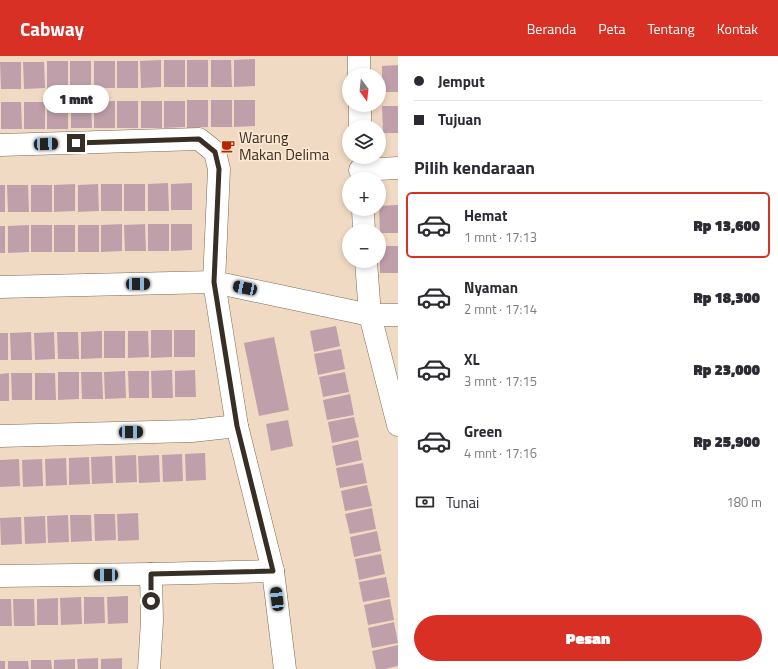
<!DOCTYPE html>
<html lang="id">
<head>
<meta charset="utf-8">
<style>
	body { margin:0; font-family:"Titillium Web",sans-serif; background:#f2f2f3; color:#2b2b33; height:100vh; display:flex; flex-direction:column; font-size:15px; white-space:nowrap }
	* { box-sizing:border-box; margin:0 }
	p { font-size:13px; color:#7c7c81 }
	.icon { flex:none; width:22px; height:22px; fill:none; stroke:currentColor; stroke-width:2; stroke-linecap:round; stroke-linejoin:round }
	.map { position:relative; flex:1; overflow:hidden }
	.details { display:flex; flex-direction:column; background:#fff; width:380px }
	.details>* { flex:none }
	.hud { display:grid; align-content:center; height:88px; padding:0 16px; background:#fff }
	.needle { width:26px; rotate:165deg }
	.tools { position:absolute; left:342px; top:12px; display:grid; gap:8px }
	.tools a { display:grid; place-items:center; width:44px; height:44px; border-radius:50%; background:#fff; box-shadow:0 2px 6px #0003; font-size:20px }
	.end { position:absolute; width:18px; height:18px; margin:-9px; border:5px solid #372e25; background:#fff; box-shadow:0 0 0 2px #fff }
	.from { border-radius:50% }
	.bubble { position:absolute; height:28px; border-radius:14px; background:#fff; box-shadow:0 2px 6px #0003; font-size:13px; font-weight:800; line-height:28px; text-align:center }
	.car { position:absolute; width:12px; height:24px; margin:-12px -6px; border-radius:5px; box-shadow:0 0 3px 1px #0007; background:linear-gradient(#222 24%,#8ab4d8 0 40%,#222 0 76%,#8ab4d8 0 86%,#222 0) }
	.hud b { display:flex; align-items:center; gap:14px; height:38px; font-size:15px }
	.hud b+b { border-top:1px solid #e1e1e2 }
	.hud i { width:10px; height:10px; background:#2b2b33 }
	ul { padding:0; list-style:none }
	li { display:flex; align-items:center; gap:12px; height:66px; margin:0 8px 6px; padding:0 8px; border:2px solid transparent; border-radius:6px }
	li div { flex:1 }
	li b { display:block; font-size:15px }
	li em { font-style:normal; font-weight:800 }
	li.active { border-color:#d93025 }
	li>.icon { width:36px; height:36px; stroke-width:1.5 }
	h2 { padding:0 16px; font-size:18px; line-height:48px }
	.pay { display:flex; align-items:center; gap:10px; height:44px; padding:0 16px; font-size:15px }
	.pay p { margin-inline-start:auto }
	.action { display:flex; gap:8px; margin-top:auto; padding:8px 16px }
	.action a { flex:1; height:46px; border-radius:24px; background:#d93025; color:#fff; font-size:16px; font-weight:800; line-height:46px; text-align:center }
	header { display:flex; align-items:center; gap:24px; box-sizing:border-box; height:56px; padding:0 20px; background:#d93025; color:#fff }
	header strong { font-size:19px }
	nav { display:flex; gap:22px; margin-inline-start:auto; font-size:14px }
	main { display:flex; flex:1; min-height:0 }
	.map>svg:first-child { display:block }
</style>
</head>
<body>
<header>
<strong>Cabway</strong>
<nav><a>Beranda</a><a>Peta</a><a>Tentang</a><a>Kontak</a></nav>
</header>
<main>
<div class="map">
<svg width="398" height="613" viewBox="0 0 398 613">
	<rect width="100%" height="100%" fill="#f1dac3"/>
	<g fill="#bfa0aa">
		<path d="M255 3V30L234 31V4Z"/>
		<path d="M161 4V31L141 32 140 5Z"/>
		<rect x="164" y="4" width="21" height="27"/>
		<rect x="187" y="4" width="21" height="27"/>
		<path d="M211 4H231L232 31H211Z"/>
		<path d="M47 5H68V32L47 33Z"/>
		<rect x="70" y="5" width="21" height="27"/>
		<rect x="94" y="5" width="21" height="27"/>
		<rect x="117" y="5" width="21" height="27"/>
		<path d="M0 6H21V33H1Z"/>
		<path d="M23 6H44L45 32 24 33Z"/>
		<path d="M398 9V36H382V10Z"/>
		<path d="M187 44H208V71L187 72Z"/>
		<rect x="211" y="44" width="21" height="27"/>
		<path d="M234 44H255V70L234 71Z"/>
		<path d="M115 45V72H94V46Z"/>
		<rect x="117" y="45" width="21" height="27"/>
		<rect x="141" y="45" width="21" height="27"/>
		<path d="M164 45H185V71L164 72Z"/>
		<path d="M1 46H21L22 73H1Z"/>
		<rect x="24" y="46" width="21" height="27"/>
		<rect x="47" y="46" width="21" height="27"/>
		<path d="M71 46H91L92 72H71Z"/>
		<path d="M382 50H398V77H383Z"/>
		<path d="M168 127 169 155H148V128Z"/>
		<path d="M192 127V154H171V128Z"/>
		<path d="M75 128V155L54 156V129Z"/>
		<path d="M98 128 99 155 78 156V129Z"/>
		<rect x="101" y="128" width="21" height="27"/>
		<rect x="124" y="128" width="21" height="27"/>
		<rect x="0" y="129" width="5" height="27"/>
		<path d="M7 129H28L29 156H8Z"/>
		<rect x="31" y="129" width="21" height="27"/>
		<path d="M398 149V177H380L379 150Z"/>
		<path d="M122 168V195L101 196V169Z"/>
		<path d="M145 168 146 195H125L124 169Z"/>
		<rect x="148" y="168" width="21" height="27"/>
		<path d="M171 168H192V194L171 195Z"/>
		<path d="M29 169V196L8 197V170Z"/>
		<rect x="31" y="169" width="21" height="27"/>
		<rect x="54" y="169" width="21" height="27"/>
		<rect x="78" y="169" width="21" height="27"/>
		<rect x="0" y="170" width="5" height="27"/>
		<rect x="380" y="190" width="18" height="27"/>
		<path d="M336 270 340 290 314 296 310 275Z"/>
		<path d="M151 274H172V301L151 302Z"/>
		<rect x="174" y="274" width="21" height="27"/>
		<path d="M102 275V302L81 303V276Z"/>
		<rect x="104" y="275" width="21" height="27"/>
		<path d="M128 275H148L149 301 128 302Z"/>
		<path d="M31 276 32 304H11L10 277Z"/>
		<path d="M54 276 55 303 35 304 34 277Z"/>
		<path d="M57 276H78L79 303H58Z"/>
		<rect x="0" y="277" width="8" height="27"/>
		<path d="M274 281 289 354 259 360 244 287Z"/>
		<path d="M341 293 345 313 318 319 314 298Z"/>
		<path d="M172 314 173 342H152L151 315Z"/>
		<path d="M195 314 196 341H175V315Z"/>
		<path d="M125 315 126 342 105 343 104 316Z"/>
		<path d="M128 315H149V342H129Z"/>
		<path d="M58 316H79V343L58 344Z"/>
		<path d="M81 316H102L103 343H82Z"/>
		<path d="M345 316 349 336 323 341 319 321Z"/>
		<path d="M9 317V345H0V318Z"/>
		<path d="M11 317H32V344H12Z"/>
		<path d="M35 317H55L56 344H35Z"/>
		<path d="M350 338 354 359 327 364 323 344Z"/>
		<path d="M354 361 359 381 332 387 328 366Z"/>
		<path d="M288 364 293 390 271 395 266 368Z"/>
		<path d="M358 384 362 404 336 410 332 390Z"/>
		<path d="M205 397 206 424 186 425 185 398Z"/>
		<path d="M182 398 183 425 163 426 162 399Z"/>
		<path d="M136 399 137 426 116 427 115 400Z"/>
		<path d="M159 399 160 426 139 427 138 400Z"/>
		<path d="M112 400 113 427 92 428 91 401Z"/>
		<path d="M89 401 90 428 69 429V402Z"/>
		<path d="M66 402 67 429 46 430 45 403Z"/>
		<path d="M19 403 20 430 0 431V404Z"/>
		<path d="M42 403 43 430 23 431 22 404Z"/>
		<path d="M363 407 367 427 340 432 336 412Z"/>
		<path d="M367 429 372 450 345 455 341 435Z"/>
		<path d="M372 452 376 473 350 478 345 458Z"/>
		<path d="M138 457 139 484 118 485 117 458Z"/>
		<path d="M94 458H115L116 484 95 485Z"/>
		<path d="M68 459 69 486 48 487 47 460Z"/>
		<path d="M70 459H91L92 485 71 486Z"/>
		<path d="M45 460 46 487 25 488 24 461Z"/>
		<path d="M21 461 22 488 1 489 0 462Z"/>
		<path d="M377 475 381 495 354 501 350 481Z"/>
		<path d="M381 498 385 518 359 524 355 503Z"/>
		<path d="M386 521 390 541 363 546 359 526Z"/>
		<path d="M128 540V567L108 568 107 541Z"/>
		<path d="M81 541 82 568 61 569 60 542Z"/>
		<path d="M84 541H104L105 567 84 568Z"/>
		<path d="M58 542V569H37V543Z"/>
		<path d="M0 543H11L12 570H0Z"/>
		<path d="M13 543H34L35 570H14Z"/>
		<path d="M390 543 394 564 368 569 364 549Z"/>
		<path d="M394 566 398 587 372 592 368 572Z"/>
		<path d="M398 589V610L385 613H376L372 595Z"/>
		<path d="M98 602V613H78L77 603Z"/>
		<path d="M122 602V613H101V603Z"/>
		<path d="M75 603V613H54V604Z"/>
		<path d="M31 604H51L52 613H31Z"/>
		<rect x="0" y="605" width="5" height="8"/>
		<path d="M8 605H28L29 613H8Z"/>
	</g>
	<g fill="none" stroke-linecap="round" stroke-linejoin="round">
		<g stroke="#7d6955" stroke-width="23">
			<g id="minor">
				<path d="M359 0V19"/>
				<path d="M360 49V71"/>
				<path d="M0 89 199 83 215 96 219 113 214 226 237 370 273 515 285 613"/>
				<path d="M360 114 398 112"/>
				<path d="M363 153 364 175"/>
				<path d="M366 205 370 259H398"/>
				<path d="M0 231 214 226 370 259 398 369"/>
				<path d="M0 380 192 375 237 370"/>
				<path d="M0 520 151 518 273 515"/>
				<path d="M149 613 152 565 151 518"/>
			</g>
		</g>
		<use href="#minor" stroke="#fff" stroke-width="22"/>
	</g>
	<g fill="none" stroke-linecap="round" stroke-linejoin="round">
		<path stroke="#372e25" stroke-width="5" d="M76 87 199 83 215 96 219 113 214 226 237 370 273 515 151 518V545"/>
	</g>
	<defs>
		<g id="cafe-bare" transform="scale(1.08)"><path d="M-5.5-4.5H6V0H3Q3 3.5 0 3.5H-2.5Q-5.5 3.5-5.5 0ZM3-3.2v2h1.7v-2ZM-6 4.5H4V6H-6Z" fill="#b32703" stroke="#fee7d0" stroke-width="2.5" paint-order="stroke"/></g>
	</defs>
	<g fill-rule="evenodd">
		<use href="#cafe-bare" x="228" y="90"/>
	</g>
	<g text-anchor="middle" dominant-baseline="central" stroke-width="3.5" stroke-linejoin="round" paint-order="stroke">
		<g font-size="15" fill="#372e25" stroke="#fee7d0" text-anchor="start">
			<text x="239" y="81">Warung<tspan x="239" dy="17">Makan Delima</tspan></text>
		</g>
	</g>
</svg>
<div class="tools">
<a><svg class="needle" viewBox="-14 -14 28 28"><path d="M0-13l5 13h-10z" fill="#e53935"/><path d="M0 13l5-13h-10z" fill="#7c7c81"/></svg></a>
<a><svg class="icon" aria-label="layers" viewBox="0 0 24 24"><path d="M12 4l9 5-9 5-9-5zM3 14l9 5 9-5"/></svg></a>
<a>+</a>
<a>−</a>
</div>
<i class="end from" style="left:151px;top:545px"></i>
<i class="end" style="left:76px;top:87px"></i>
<div class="bubble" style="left:43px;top:29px;width:66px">1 mnt</div>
<i class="car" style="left:46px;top:88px;rotate:88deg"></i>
<i class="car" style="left:138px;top:228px;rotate:89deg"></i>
<i class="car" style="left:245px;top:232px;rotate:282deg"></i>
<i class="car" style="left:131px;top:376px;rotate:89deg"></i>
<i class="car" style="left:106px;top:519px;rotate:270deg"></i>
<i class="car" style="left:277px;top:543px;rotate:353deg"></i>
</div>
<section class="details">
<div class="hud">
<b><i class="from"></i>Jemput</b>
<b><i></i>Tujuan</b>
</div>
<h2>Pilih kendaraan</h2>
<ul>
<li class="active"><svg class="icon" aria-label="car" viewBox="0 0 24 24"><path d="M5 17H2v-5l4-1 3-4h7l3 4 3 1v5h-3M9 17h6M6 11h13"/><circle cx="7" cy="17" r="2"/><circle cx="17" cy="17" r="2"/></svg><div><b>Hemat</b><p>1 mnt · 17:13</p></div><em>Rp 13,600</em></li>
<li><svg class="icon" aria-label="car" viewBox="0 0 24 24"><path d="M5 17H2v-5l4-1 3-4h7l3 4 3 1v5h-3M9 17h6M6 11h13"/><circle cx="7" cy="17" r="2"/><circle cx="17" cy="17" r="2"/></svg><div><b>Nyaman</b><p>2 mnt · 17:14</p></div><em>Rp 18,300</em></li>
<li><svg class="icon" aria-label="car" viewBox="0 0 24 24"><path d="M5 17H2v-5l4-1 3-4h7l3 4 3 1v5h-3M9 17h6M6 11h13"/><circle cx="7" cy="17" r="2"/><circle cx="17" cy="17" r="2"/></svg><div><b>XL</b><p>3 mnt · 17:15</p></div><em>Rp 23,000</em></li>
<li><svg class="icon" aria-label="car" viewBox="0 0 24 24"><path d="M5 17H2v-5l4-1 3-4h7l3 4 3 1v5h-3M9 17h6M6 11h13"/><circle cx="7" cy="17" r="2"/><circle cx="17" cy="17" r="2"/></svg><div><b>Green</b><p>4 mnt · 17:16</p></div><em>Rp 25,900</em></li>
</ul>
<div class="pay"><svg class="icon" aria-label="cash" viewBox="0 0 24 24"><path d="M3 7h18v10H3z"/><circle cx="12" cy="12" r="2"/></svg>Tunai<p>180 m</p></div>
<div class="action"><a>Pesan</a></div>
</section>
</main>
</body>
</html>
